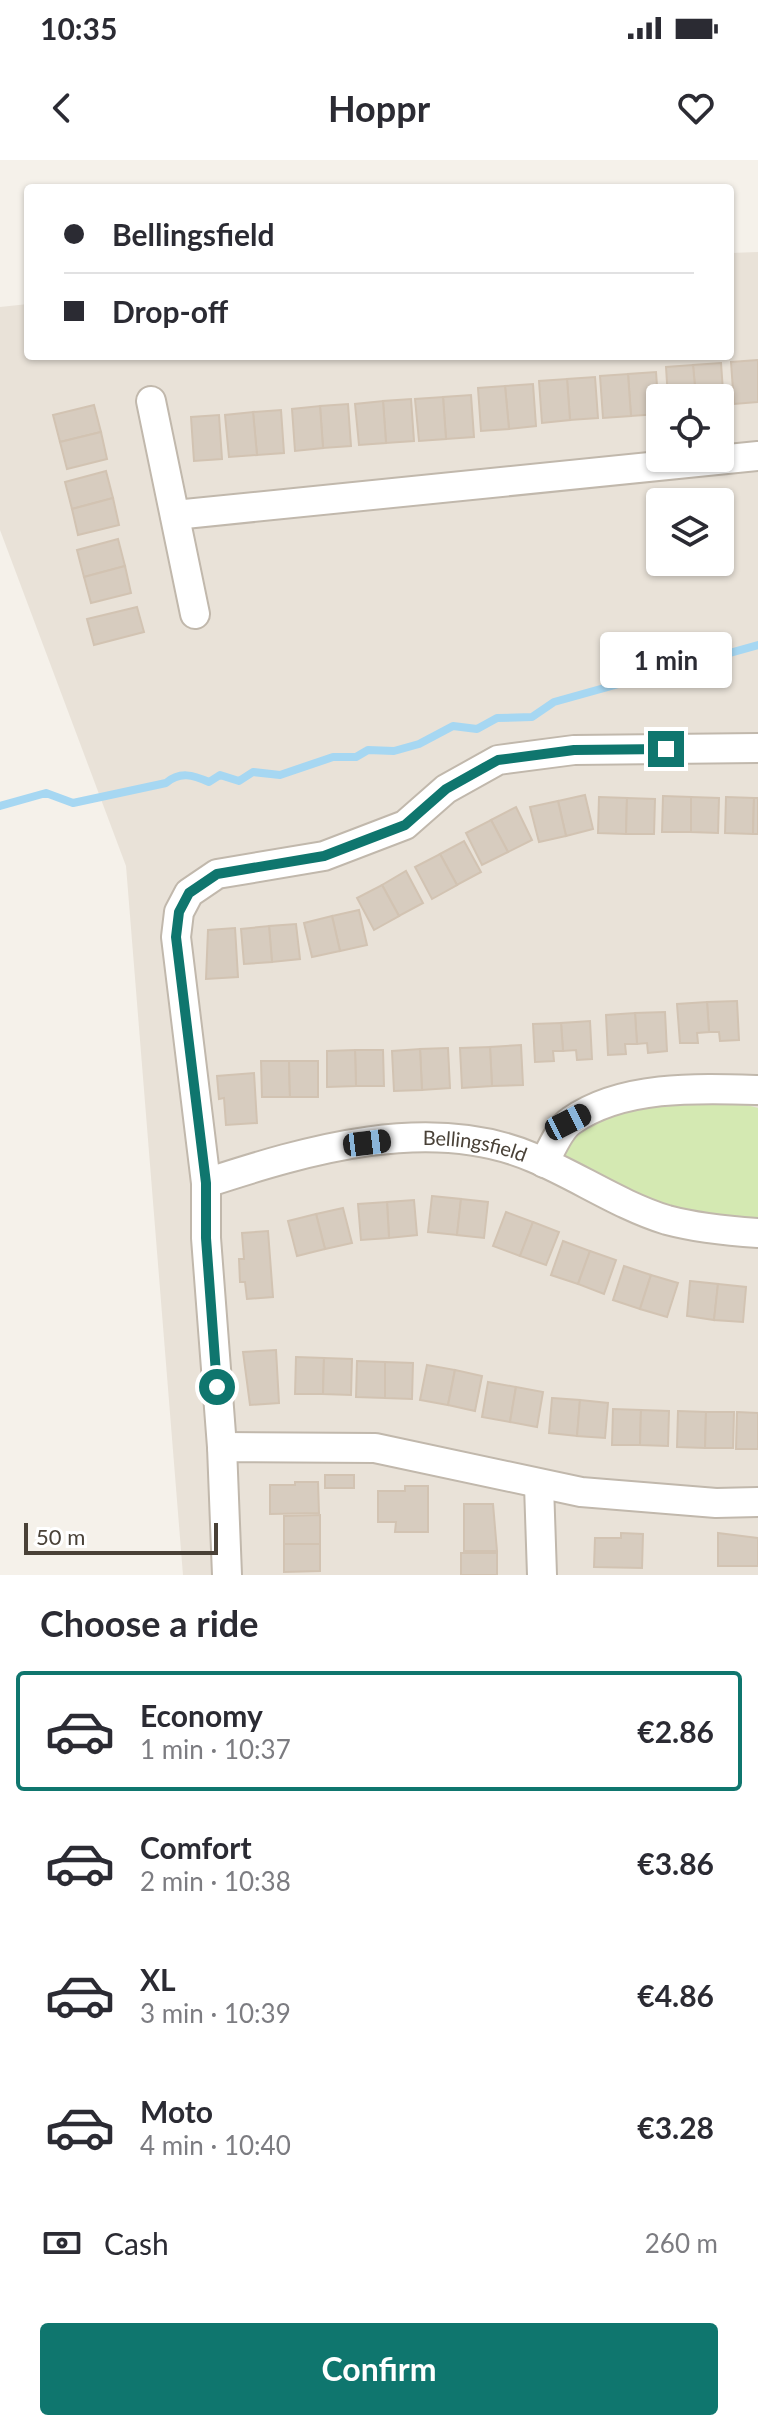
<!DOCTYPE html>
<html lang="en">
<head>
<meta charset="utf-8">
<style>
	body { margin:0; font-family:Lato,sans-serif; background:#f2f2f3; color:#2b2b33; height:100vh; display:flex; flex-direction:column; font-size:30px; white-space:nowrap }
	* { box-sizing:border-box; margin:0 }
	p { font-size:26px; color:#7c7c81 }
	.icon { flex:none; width:44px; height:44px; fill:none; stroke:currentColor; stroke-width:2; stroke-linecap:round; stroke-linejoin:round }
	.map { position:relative; height:1415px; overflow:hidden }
	.drawer { display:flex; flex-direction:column; background:#fff; flex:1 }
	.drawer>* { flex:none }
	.guide { position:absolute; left:24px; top:24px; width:710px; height:176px; border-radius:8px; box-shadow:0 2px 6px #0004; display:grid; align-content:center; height:176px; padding:0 40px; background:#fff }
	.controls { position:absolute; left:646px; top:224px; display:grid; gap:16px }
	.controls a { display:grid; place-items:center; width:88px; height:88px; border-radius:8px; background:#fff; box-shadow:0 2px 6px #0004; font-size:40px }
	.scale { position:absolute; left:24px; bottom:20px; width:194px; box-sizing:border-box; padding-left:8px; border:4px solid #494137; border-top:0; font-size:22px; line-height:28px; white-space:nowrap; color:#494137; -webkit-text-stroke:6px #fff; paint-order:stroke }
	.end { position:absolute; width:36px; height:36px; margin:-18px; border:10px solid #0f766e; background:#fff; box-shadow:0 0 0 4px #fff }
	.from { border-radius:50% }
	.bubble { position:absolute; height:56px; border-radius:8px; background:#fff; box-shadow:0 2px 6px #0004; font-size:26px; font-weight:700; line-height:56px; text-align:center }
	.car { position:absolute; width:24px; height:48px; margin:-24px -12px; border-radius:10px; box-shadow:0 0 6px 2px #0007; background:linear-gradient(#222 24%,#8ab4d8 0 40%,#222 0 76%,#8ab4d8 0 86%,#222 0) }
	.guide b { display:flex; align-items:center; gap:28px; height:76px; font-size:30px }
	.guide b+b { border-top:2px solid #e1e1e2 }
	.guide i { width:20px; height:20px; background:#2b2b33 }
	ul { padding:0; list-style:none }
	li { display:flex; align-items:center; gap:24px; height:120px; margin:0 16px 12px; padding:0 24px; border:4px solid transparent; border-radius:8px }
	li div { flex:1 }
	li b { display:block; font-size:30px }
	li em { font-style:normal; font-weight:700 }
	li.selected { border-color:#0f766e }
	li>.icon { width:72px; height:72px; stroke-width:1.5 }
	h2 { padding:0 40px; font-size:36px; line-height:96px }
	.pay { display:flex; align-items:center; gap:20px; height:88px; padding:0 40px; font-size:30px }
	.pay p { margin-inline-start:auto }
	.cta { display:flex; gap:16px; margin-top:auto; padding:16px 40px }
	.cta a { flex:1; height:92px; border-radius:8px; background:#0f766e; color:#fff; font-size:32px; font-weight:700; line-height:92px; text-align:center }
	.status { display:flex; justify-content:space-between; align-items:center; height:56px; padding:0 40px; background:#fff; direction:ltr }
	.status svg { height:22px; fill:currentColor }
	header { display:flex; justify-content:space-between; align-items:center; height:104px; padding:0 40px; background:#fff; font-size:36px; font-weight:700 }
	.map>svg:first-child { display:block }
</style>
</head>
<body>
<div class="status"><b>10:35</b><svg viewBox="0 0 49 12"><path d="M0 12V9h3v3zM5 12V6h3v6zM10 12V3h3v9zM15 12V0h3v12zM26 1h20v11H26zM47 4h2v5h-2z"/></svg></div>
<header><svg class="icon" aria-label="back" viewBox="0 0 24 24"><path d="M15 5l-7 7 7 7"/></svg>Hoppr<svg class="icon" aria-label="heart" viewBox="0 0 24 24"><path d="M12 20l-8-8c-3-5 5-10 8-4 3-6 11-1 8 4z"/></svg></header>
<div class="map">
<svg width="758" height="1415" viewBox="0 0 758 1415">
	<rect width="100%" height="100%" fill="#f5f1ea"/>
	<path fill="#e9e2d8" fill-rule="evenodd" d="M758 92V1415H183L126 706 0 370V147L28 144V196H730V93ZM660 238H720V298H660ZM660 342H720V402H660Z"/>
	<path fill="#d4e9b2" d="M743 944 758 948V1065L647 1045 565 1006C556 939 701 945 743 944Z"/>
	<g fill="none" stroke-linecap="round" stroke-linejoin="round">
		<path stroke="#a6d7f2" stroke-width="8" d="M0 646 46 633 73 643 166 623C180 611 193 615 209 622L220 615 239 621 253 612 280 615 333 597H356L368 590 394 591 419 584 453 566 477 569 497 558 532 557 554 542 758 485"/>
	</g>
	<g fill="#d7ccbf" stroke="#d2c3b2" stroke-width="2">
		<path d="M758 200V242L734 244 731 202Z"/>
		<path d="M721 203 724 245H720V238H696L693 205Z"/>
		<path d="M693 205 696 238H668L666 207Z"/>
		<path d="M656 212 659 254 631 256 628 214Z"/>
		<path d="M628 214 631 256 603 258 600 216Z"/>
		<path d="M595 217 598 258 570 260 567 219Z"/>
		<path d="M567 219 570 260 542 263 539 221Z"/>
		<path d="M533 224 536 266 509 269 505 226Z"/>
		<path d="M505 226 509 269 481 271 478 228Z"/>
		<path d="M471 235 474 277 446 279 443 237Z"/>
		<path d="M443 237 446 279 419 281 415 239Z"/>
		<path d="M411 239 414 281 386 283 383 241Z"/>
		<path d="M383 241 386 283 359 285 355 244Z"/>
		<path d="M348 244 351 286 323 288 320 246Z"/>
		<path d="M94 245 101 272 60 282 53 255Z"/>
		<path d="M320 246 323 288 295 291 292 249Z"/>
		<path d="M281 250 284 293 257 295 253 252Z"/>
		<path d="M253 252 257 295 229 297 225 255Z"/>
		<path d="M219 255 222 299 194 301 191 257Z"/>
		<path d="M101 272 107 299 67 309 60 282Z"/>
		<path d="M106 311 113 338 72 349 65 322Z"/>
		<path d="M113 338 119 365 78 375 72 349Z"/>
		<path d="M118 379 125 406 84 417 77 390Z"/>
		<path d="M125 406 131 433 91 443 84 417Z"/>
		<path d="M137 447 144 472 94 485 87 459Z"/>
		<path d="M585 635 593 669 566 676 558 641Z"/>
		<path d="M663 636 691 637V672H662Z"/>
		<path d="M599 637 627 638 626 674 598 673Z"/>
		<path d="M691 637 719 638 718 673 691 672Z"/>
		<path d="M726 637 754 638 753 674 725 673Z"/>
		<path d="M627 638 655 639 654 674H626Z"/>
		<path d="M754 638H758V674H753Z"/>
		<path d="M558 641 566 676 539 682 530 647Z"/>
		<path d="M516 647 532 680 508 692 491 660Z"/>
		<path d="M491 660 508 692 482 705 466 673Z"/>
		<path d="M464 681 481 712 457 725 440 694Z"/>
		<path d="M440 694 457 725 432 739 415 707Z"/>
		<path d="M406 711 423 743 399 756 382 725Z"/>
		<path d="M382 725 399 756 374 770 357 738Z"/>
		<path d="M359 750 367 785 340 791 332 756Z"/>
		<path d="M332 756 340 791 312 797 304 763Z"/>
		<path d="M296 764 300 799 272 802 269 766Z"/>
		<path d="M269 766 272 802 244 804 241 769Z"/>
		<path d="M235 768 238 817 206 819 208 770Z"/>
		<path d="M737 841 739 880 720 881 719 872H709L707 842Z"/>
		<path d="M707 842 709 872 697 873 698 883H680L677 844Z"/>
		<path d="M665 852 667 891 648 893 647 883 637 884 635 853Z"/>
		<path d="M635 853 637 884H625L626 894 608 895 606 855Z"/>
		<path d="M590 861 592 899 577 900 576 890 563 891 561 863Z"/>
		<path d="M561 863 563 891H553L554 901 535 902 533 864Z"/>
		<path d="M521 885 523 925 492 926 490 887Z"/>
		<path d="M490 887 492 926 462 928 460 888Z"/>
		<path d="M448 888 450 928 422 930 420 889Z"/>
		<path d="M420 889 422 930 394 931 392 891Z"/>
		<path d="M355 890H383L384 926H356Z"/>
		<path d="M355 890 356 926 327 927V891Z"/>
		<path d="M261 901H289L290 937H262Z"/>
		<path d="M289 901H318V937H290Z"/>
		<path d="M254 913 257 963 226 965 224 938 219 939 217 916Z"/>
		<path d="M432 1036 461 1039 457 1075 428 1072Z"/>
		<path d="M461 1039 488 1042 484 1078 457 1075Z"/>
		<path d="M414 1040 417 1075 389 1078 387 1042Z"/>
		<path d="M387 1042 389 1078 361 1080 358 1044Z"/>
		<path d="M343 1048 352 1083 325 1089 316 1054Z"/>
		<path d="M506 1052 533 1062 520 1096 493 1086Z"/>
		<path d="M316 1054 325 1089 297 1096 288 1061Z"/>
		<path d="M533 1062 559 1072 546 1105 520 1096Z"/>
		<path d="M268 1071 273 1137 247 1139 245 1122H240L239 1099H244L242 1073Z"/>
		<path d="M563 1081 590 1091 578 1124 551 1115Z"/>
		<path d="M590 1091 616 1100 604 1134 578 1124Z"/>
		<path d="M624 1106 651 1115 640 1149 613 1140Z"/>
		<path d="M651 1115 678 1123 667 1157 640 1149Z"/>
		<path d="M690 1121 718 1124 714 1160 687 1156Z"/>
		<path d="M718 1124 746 1127 743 1162 714 1160Z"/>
		<path d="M276 1190 279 1243 250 1245 243 1192Z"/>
		<path d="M296 1197 324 1198 323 1234H295Z"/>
		<path d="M324 1198 352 1199 351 1235 323 1234Z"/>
		<path d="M357 1201 385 1202V1238L356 1237Z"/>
		<path d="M385 1202 413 1203 412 1239 385 1238Z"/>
		<path d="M427 1205 455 1210 448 1245 420 1240Z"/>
		<path d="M455 1210 482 1216 475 1251 448 1245Z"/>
		<path d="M488 1222 516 1227 510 1262 482 1257Z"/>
		<path d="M516 1227 543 1232 537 1267 510 1262Z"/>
		<path d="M552 1238 580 1240 577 1276 549 1273Z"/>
		<path d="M580 1240 608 1243 605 1278 577 1276Z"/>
		<path d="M613 1249 641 1250 640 1285H612Z"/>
		<path d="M641 1250 669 1251 668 1286 640 1285Z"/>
		<path d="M678 1251 706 1252 705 1288 677 1287Z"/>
		<path d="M706 1252H734L733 1288H705Z"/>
		<path d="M737 1252 758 1253V1289H736Z"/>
		<rect x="325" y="1315" width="29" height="13"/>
		<path d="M295 1322H318L319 1353 270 1354V1325H295Z"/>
		<path d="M405 1326H428V1372H395L396 1362H378V1331H405Z"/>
		<path d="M464 1344H493L497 1391H464Z"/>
		<path d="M320 1355V1384H284V1356Z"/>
		<path d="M621 1373 643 1374 642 1408 594 1407 595 1378H621Z"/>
		<path d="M718 1373 758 1378V1406H718Z"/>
		<path d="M284 1384H320V1411L284 1412Z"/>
		<rect x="461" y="1393" width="36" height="22"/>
	</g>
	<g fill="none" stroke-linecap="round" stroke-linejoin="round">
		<g stroke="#c1b8ac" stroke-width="32">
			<g id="minor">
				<path d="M151 241 195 454"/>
				<path d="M175 355 758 296"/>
				<path d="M544 1003C551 990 559 969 571 961 622 925 698 928 758 930"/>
				<path d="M206 1023 176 777 179 752 189 733 217 714 324 696 405 665 446 629 498 600 574 590 758 588"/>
				<path id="s1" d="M222 1287 206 1078V1023C307 990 431 953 534 998 579 1017 621 1046 667 1060 697 1068 728 1071 758 1073"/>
				<path d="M539 1325 542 1415"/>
				<path d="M227 1415 222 1287 375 1288 581 1332 716 1343 758 1342"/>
			</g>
		</g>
		<use href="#minor" stroke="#fff" stroke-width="28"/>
	</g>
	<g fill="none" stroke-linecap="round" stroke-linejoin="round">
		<path stroke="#0f766e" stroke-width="10" d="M217 1227 206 1078V1023L176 777 179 752 189 733 217 714 324 696 405 665 446 629 498 600 574 590 666 589"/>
	</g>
	<g text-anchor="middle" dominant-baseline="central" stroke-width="8" stroke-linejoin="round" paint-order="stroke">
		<g font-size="20" fill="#494137" stroke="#fff">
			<text stroke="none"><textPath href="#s1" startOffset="540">Bellingsfield</textPath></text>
		</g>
	</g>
</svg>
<div class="controls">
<a><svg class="icon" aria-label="locate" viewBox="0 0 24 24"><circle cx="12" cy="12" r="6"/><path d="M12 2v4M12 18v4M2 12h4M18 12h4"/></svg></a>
<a><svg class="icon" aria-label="layers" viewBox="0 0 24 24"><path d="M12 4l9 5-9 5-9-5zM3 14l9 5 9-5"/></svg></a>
</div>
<div class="scale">50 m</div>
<i class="end from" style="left:217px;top:1227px"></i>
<i class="end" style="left:666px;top:589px"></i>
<div class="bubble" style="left:600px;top:472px;width:132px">1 min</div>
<i class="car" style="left:568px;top:962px;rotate:63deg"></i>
<i class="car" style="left:367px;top:983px;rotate:83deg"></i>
<div class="guide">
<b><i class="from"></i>Bellingsfield</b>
<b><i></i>Drop-off</b>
</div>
</div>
<section class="drawer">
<h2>Choose a ride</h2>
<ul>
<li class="selected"><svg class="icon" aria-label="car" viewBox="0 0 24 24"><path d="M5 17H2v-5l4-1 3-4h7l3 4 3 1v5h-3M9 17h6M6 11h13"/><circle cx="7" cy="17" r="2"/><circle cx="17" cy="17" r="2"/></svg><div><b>Economy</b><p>1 min · 10:37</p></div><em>€2.86</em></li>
<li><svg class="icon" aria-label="car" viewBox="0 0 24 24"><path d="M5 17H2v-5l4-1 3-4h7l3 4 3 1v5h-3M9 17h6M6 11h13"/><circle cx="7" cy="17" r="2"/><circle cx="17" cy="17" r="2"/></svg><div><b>Comfort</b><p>2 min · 10:38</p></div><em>€3.86</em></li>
<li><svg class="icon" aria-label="car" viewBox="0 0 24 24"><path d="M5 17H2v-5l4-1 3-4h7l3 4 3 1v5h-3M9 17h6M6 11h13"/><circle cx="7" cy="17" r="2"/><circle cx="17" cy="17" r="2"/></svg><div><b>XL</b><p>3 min · 10:39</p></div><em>€4.86</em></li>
<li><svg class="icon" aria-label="car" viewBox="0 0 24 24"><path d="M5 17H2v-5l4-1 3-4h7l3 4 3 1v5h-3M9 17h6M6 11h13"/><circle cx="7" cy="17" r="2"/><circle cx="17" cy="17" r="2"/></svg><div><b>Moto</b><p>4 min · 10:40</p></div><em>€3.28</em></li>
</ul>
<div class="pay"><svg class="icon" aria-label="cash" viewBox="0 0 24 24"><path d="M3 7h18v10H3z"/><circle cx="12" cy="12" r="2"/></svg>Cash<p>260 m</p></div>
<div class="cta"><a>Confirm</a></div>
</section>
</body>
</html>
